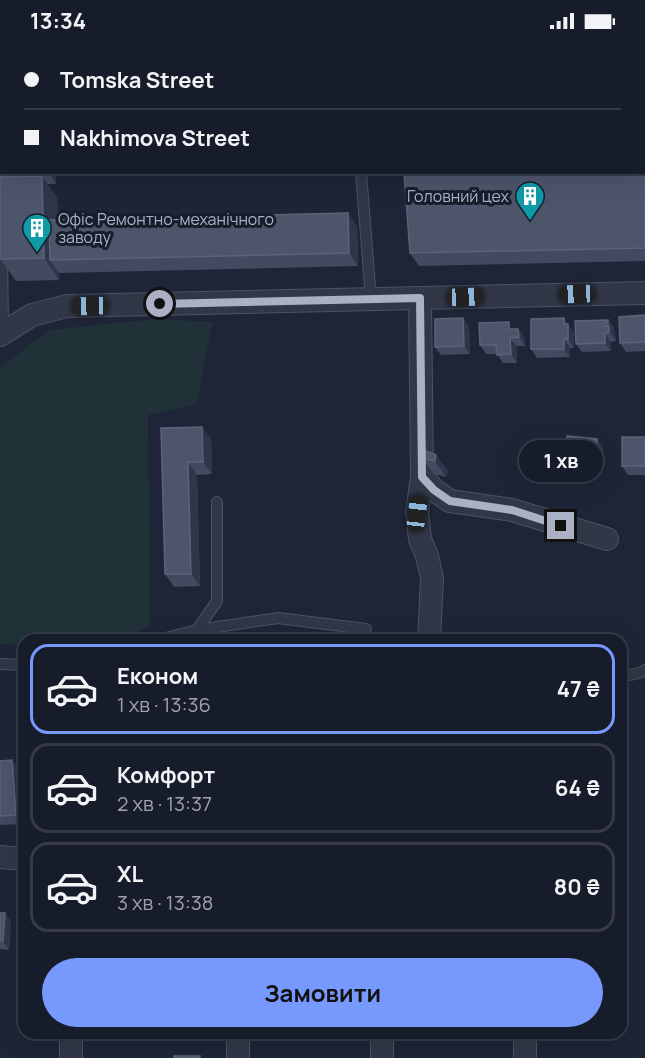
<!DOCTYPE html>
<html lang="uk">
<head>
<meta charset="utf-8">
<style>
	body { margin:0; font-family:Manrope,sans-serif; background:#1f2531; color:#f1f3f6; height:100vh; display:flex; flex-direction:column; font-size:22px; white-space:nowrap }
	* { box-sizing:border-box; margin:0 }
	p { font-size:20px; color:#9ea1a8 }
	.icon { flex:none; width:33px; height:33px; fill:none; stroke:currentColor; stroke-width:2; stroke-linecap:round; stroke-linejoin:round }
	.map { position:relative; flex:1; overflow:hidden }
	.sheet { position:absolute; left:18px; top:592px; width:609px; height:405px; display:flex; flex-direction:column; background:#161c29; border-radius:18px; box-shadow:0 6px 24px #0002,0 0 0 2px #353a46 }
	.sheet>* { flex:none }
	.top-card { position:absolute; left:0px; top:0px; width:645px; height:132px; box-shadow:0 6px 24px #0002,0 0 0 2px #353a46; display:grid; align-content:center; height:132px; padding:0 24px; background:#161c29 }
	.end { position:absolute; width:27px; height:27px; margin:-14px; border:8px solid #abb1c5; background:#111; box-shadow:0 0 0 3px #111 }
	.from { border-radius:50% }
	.bubble { position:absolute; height:42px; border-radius:21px; background:#161c29; box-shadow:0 6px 24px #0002,0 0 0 2px #353a46; font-size:20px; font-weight:700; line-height:42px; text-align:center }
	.car { position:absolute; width:18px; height:36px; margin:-18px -9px; border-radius:8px; box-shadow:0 0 4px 2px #0007; background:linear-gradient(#222 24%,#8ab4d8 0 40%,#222 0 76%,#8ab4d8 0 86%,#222 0) }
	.top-card b { display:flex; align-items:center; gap:21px; height:57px; font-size:22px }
	.top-card b+b { border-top:2px solid #353a46 }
	.top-card i { width:15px; height:15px; background:#f1f3f6 }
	ul { padding:10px 0 0; list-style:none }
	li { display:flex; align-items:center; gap:18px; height:90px; margin:0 12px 9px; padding:0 12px; border:3px solid #353a46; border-radius:18px }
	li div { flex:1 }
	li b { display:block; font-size:22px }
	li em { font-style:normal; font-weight:700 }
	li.current { border-color:#7798fd }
	li>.icon { width:54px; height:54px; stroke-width:1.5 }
	.primary-button { display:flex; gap:12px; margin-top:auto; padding:12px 24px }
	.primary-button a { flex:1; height:69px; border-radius:36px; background:#7798fd; color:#111; font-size:24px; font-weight:700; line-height:69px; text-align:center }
	.status { display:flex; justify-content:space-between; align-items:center; height:42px; padding:0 30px; background:#161c29; direction:ltr }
	.status svg { height:16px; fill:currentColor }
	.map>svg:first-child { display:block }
</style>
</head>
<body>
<div class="status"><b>13:34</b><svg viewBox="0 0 49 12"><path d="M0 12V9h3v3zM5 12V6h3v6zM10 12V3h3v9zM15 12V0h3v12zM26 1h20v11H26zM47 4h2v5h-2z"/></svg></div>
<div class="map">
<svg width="645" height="1016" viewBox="0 0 645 1016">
	<rect width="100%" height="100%" fill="#1e2537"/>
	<path fill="#203238" d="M156 277 212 280 197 362 148 373 150 585 112 598H24V603L0 602V326L49 288Z"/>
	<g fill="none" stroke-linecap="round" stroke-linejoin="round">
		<g stroke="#4c5262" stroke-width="12">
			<g id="service">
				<path d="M593 2V0"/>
				<path d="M361 130 371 257"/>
				<path d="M2 207 3 290"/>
				<path d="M197 588 278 576 366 587"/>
				<path d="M158 598 197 588 217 559V460"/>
				<path d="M0 622 24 623"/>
				<path d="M621 635 639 631 645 628"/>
			</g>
		</g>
		<g stroke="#4c5262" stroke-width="24">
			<g id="minor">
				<path d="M420 256 422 435 417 471 420 497 427 514 432 536 429 598"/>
				<path d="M0 293 32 273 67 264 645 251"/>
				<path d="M422 435 434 448 450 459 512 468 607 497"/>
				<path d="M0 815 24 817"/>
				<path d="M71 992V1016"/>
				<path d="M238 1016V992"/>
				<path d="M382 1016V992"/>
				<path d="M525 1016V992"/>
			</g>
		</g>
		<use href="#service" stroke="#313747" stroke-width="10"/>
		<use href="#minor" stroke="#313747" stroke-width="22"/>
	</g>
	<g fill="#424a60">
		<path d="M468 0H577L561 2H469Z"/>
		<path d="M0 95H2V130H56V142H47L57 156 58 178 357 184 358 224 59 231V238L16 239 0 217Z"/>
		<path d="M645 129V219L419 224 410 211Z"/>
		<path d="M645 273V309L626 310 620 301Z"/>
		<path d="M463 276 469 285 470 312 441 313 435 305Z"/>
		<path d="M608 278 614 286V290L615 292 616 299 611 300V309L582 310 576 302Z"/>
		<path d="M570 285 574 291V306H570V315L537 316 531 307Z"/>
		<path d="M513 287H518L524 295 525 304H516L517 321H503L497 312H486L480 303Z"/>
		<path d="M161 386 211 397 212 432 197 433 200 544 174 545 165 532Z"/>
		<path d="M645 395V433H628L622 424Z"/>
		<path d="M597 397 603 406 601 433 571 431 565 422Z"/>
		<path d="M436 413 448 429 446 435 434 432 422 416Z"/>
		<path d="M12 718 18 727 22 782 0 783V719Z"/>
		<path d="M0 871H5L11 880 9 908 0 907Z"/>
	</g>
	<g fill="#2f364b">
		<path d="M49 130H56V142Z"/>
		<path d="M42 134 57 156 59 218H50L59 231V238L44 216Z"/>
		<path d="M348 171 357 184 358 224 349 211Z"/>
		<path d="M463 276 469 285 470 312 464 304Z"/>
		<path d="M564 276 574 291V306L568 297 564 282Z"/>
		<path d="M608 278 614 286V290L615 292 616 299 605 284V281L609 288Z"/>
		<path d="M518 287 524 295 525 304 519 295Z"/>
		<path d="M605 291 611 300V309L605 301Z"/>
		<path d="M510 296 516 304 517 321 511 312Z"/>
		<path d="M564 297 570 306V315L564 307Z"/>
		<path d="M202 385 211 397 212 432 203 420Z"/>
		<path d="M597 397 603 406 601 433 595 425Z"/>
		<path d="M436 413 448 429 446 435 435 419Z"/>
		<path d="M188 420 197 433 200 544 191 532Z"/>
		<path d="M12 718 18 727 22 782 16 773Z"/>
		<path d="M621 760 622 762 621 788Z"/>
		<path d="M5 871 11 880 9 908 3 899Z"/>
	</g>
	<g fill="#4d556b" stroke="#5c6379" stroke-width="1.5">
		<rect x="282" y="0" width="30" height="2"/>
		<rect x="0" y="95" width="2" height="35"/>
		<path d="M644 129H645V206L410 211 404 130H644Z"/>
		<path d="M42 134 44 216 0 217V135Z"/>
		<path d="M348 171 349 211 50 218 49 178Z"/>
		<path d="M645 273V300L620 301 619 275Z"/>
		<path d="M463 276 464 304 435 305V277Z"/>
		<path d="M564 276V282H568V297H564V307H531V277Z"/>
		<path d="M608 278V281H605V284H609V290L605 291V301L576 302 575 279Z"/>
		<path d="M509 280V287H518L519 295 510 296 511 312 497 313 496 303H480L479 281Z"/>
		<path d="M202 385 203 420H188L191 532H165L161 386Z"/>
		<path d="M567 394 597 397 595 425 565 422Z"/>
		<rect x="622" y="395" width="23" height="29"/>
		<path d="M423 408 436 413 435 419 422 416Z"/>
		<path d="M279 594 280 598H256V595Z"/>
		<path d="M12 718 16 773 0 774V719Z"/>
		<path d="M0 871H5L3 899H0Z"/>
		<rect x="174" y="1014" width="26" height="2"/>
	</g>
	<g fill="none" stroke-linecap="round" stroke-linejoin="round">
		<path stroke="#abb1c5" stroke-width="8" d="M160 262 420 256 422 435 434 448 450 459 512 468 561 484"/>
	</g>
	<defs>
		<g id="building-pin" transform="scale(1.5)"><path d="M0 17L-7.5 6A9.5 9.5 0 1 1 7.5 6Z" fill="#0f9aa8" stroke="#171d2b"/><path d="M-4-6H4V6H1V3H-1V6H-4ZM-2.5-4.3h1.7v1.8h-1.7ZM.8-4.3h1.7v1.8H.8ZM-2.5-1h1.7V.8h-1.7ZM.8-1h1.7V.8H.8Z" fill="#fff"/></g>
	</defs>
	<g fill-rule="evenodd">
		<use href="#building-pin" x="530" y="154"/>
		<use href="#building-pin" x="37" y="186"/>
	</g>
	<g text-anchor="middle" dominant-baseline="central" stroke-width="6" stroke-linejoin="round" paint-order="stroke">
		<g font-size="16" fill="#abb1c5" stroke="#171d2b" text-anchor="end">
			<text x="509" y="154">Головний цех</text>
			<text x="58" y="177" text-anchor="start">Офіс Ремонтно-механічного<tspan x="58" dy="18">заводу</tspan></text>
		</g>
	</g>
</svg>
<i class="end from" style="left:160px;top:262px"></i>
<i class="end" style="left:561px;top:484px"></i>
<div class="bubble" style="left:519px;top:398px;width:84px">1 хв</div>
<i class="car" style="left:577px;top:252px;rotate:268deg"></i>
<i class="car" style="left:465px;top:255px;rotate:88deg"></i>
<i class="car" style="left:90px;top:264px;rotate:269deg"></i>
<i class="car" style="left:417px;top:471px;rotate:7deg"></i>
<div class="top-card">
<b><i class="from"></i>Tomska Street</b>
<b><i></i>Nakhimova Street</b>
</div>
<section class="sheet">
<ul>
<li class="current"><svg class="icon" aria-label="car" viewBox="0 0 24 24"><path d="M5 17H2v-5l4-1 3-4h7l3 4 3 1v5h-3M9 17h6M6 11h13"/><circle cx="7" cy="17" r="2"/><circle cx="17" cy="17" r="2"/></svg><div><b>Економ</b><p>1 хв · 13:36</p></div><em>47 ₴</em></li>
<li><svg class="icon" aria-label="car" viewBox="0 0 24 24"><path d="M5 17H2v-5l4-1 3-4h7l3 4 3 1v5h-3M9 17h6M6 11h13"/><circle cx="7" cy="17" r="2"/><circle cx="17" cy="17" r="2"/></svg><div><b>Комфорт</b><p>2 хв · 13:37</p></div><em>64 ₴</em></li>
<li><svg class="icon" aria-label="car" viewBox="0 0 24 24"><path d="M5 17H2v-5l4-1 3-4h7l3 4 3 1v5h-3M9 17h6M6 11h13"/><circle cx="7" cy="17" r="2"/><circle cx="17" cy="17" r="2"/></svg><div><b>XL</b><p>3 хв · 13:38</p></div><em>80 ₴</em></li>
</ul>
<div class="primary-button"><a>Замовити</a></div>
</section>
</div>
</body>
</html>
